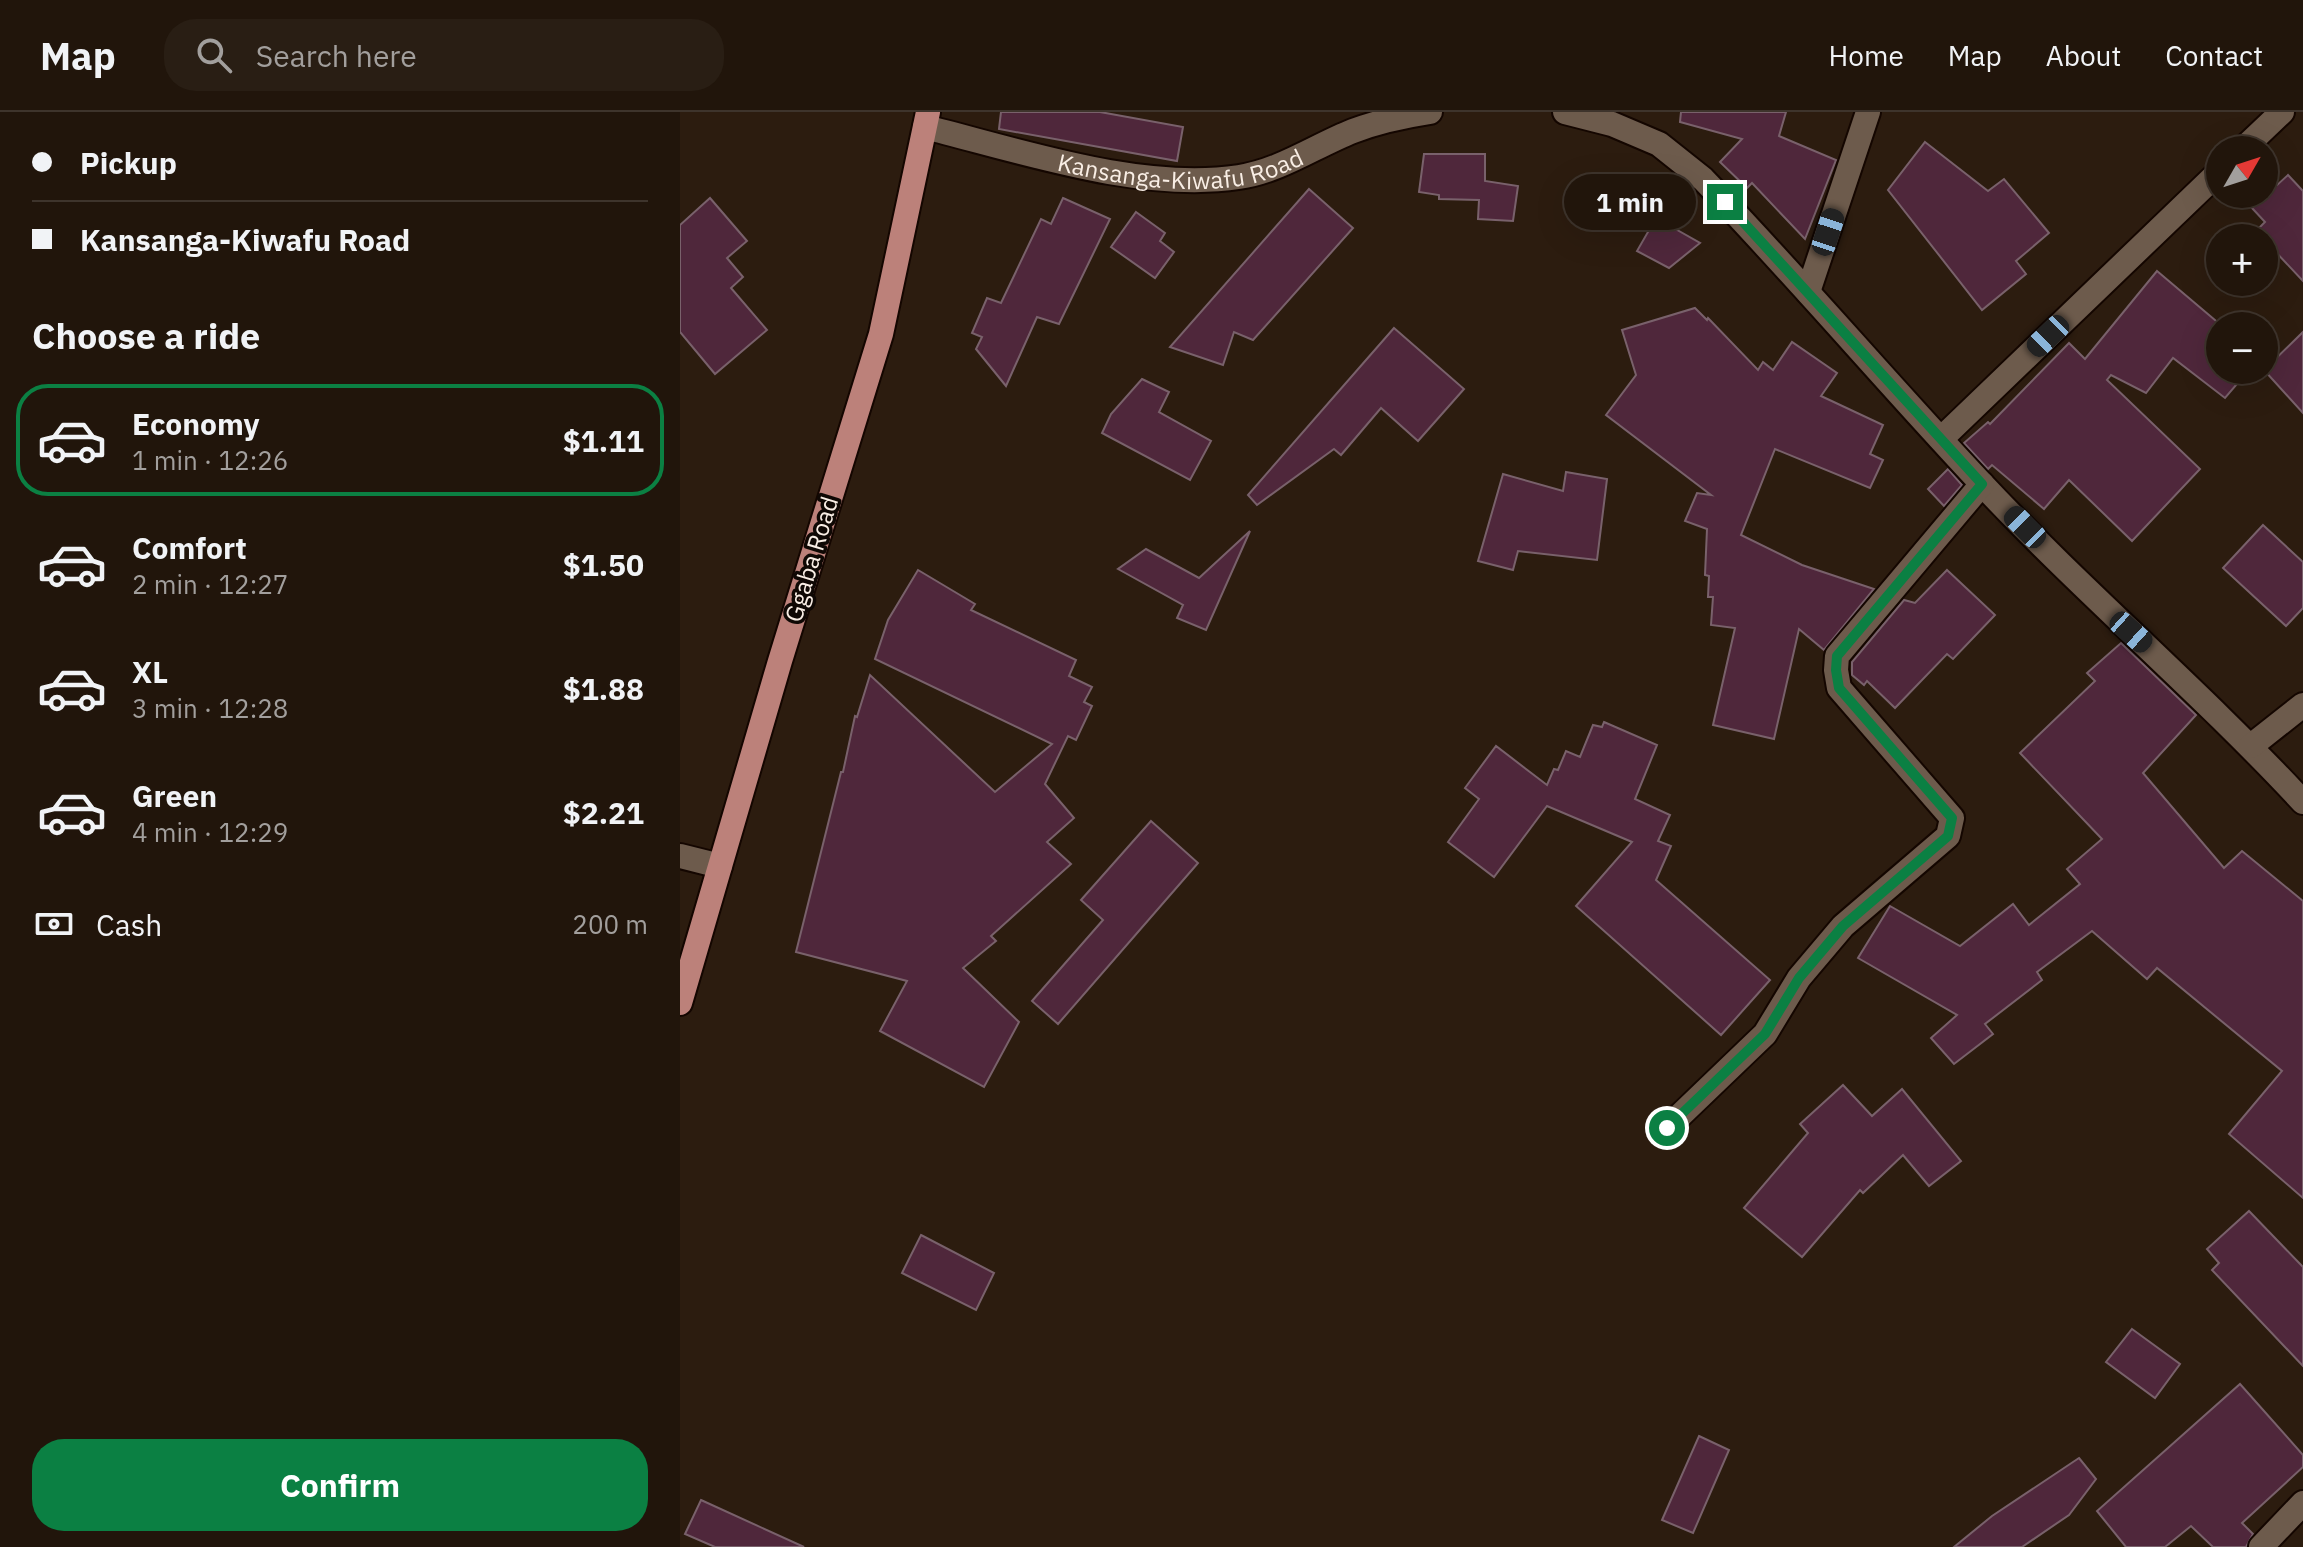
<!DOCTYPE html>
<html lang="en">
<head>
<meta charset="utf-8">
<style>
	body { margin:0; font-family:"IBM Plex Sans",sans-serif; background:#291e14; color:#f1f3f6; height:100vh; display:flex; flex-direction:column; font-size:30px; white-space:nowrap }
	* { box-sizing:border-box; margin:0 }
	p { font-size:26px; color:#a29f9d }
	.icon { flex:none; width:44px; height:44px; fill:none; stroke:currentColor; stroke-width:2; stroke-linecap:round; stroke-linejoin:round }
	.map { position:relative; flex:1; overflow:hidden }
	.drawer { display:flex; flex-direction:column; background:#21150b; width:680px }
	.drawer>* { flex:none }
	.hud { display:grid; align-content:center; height:176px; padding:0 32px; background:#21150b }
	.needle { width:52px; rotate:51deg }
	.buttons { position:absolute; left:1526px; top:24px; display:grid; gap:16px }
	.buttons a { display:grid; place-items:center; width:72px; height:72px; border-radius:50%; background:#21150b; box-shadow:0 8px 32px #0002,0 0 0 2px #3e342c; font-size:40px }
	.end { position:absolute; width:36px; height:36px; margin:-18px; border:10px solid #0b8043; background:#fff; box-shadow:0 0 0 4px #fff }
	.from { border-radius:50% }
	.bubble { position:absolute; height:56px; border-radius:28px; background:#21150b; box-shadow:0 8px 32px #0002,0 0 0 2px #3e342c; font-size:26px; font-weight:800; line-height:56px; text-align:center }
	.car { position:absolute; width:24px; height:48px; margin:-24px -12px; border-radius:10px; box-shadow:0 0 6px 2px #0007; background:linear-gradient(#222 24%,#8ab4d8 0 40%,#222 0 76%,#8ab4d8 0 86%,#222 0) }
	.hud b { display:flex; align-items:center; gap:28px; height:76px; font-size:30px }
	.hud b+b { border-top:2px solid #3e342c }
	.hud i { width:20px; height:20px; background:#f1f3f6 }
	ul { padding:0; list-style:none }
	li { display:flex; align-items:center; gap:24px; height:112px; margin:0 16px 12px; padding:0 16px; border:4px solid transparent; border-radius:32px }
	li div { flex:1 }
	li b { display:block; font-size:30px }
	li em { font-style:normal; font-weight:800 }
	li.active { border-color:#0b8043 }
	li>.icon { width:72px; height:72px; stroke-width:1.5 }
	h2 { padding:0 32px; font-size:36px; line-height:96px }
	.pay { display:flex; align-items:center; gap:20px; height:88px; padding:0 32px; font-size:30px }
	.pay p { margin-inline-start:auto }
	.button { display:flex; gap:16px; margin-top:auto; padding:16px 32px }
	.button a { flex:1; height:92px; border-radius:32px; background:#0b8043; color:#fff; font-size:32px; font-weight:800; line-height:92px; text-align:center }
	header { display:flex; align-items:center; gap:48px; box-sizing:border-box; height:112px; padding:0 40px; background:#21150b; border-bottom:2px solid #3e342c }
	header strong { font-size:38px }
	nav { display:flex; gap:44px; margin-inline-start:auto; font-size:28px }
	.search { width:560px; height:72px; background:#291e14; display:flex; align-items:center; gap:20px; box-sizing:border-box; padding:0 28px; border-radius:32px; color:#a29f9d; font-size:30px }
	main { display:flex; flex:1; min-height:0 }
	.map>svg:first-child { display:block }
</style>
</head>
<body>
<header>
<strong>Map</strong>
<div class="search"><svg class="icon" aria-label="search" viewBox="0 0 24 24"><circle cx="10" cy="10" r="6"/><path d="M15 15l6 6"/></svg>Search here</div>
<nav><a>Home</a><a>Map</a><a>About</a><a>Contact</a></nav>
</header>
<main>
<section class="drawer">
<div class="hud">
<b><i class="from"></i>Pickup</b>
<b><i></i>Kansanga-Kiwafu Road</b>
</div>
<h2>Choose a ride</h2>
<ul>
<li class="active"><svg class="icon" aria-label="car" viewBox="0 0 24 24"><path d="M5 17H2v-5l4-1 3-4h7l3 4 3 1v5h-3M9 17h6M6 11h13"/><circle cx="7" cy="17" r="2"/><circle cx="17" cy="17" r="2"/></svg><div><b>Economy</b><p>1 min · 12:26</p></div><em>$1.11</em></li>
<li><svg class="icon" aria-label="car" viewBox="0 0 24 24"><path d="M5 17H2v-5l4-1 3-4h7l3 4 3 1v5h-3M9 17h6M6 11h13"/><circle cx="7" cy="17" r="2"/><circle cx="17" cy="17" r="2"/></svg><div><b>Comfort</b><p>2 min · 12:27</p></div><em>$1.50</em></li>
<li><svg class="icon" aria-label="car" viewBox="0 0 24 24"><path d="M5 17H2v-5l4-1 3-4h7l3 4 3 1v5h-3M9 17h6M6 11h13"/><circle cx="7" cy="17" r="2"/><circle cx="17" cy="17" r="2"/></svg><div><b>XL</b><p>3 min · 12:28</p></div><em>$1.88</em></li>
<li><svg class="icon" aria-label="car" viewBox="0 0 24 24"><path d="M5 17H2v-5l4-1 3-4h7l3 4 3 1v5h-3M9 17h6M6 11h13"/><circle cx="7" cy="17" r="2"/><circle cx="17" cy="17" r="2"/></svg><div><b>Green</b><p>4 min · 12:29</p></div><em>$2.21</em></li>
</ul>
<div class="pay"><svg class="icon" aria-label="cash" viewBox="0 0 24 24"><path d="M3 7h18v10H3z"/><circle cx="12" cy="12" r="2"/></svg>Cash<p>200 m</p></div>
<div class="button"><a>Confirm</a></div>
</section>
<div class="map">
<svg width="1623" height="1435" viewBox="0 0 1623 1435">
	<rect width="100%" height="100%" fill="#2c1c0f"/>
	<g fill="#4f273b" stroke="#79616b" stroke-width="2">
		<path d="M321 0H420L503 15 497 49 319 17Z"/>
		<path d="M1001 0H1106L1099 24 1156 48 1125 127 1072 71 1067 76 1040 50 1062 27 1000 10Z"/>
		<path d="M1245 30 1308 79 1324 67 1369 121 1336 149 1346 162 1302 198 1208 78Z"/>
		<path d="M744 42H805V69L838 74 833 109 798 107 799 88 759 87V83L739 80Z"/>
		<path d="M1608 63 1623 79V169L1576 119 1585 110 1572 96Z"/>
		<path d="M629 77 673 116 573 228 554 220 543 253 490 235Z"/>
		<path d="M30 86 67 129 47 146 63 165 51 176 87 218 35 262 0 220V113Z"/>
		<path d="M383 86 430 107 379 212 357 205 326 274 296 237 302 225 292 221 307 186 321 191 361 107 371 112Z"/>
		<path d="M456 100 485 121 480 129 494 140 475 166 431 135Z"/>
		<path d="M976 106 1020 131 989 156 957 139Z"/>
		<path d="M1477 159 1542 214H1540V258H1569L1545 286 1493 246 1466 281 1431 263 1427 268 1520 357 1452 429 1389 368 1364 397 1312 353 1308 357 1284 331 1308 310 1310 312 1389 231 1405 247Z"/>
		<path d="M1015 196 1027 208 1028 206 1078 258 1083 250 1093 258 1112 230 1157 261 1141 284 1203 313 1190 342 1203 348 1190 376 1095 337 1061 423 1122 453 1194 477 1144 538 1119 517 1094 627 1033 613 1055 516 1031 513 1033 485H1028L1029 464 1025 463 1027 417 1005 409 1017 381 1031 383 926 303 956 263 942 218Z"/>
		<path d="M714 216 784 277 738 329 701 296 661 343 654 337 577 393 568 383Z"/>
		<path d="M1623 220V301L1584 258Z"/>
		<path d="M462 267 489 280 479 300 531 329 510 368 422 321 431 302Z"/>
		<path d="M1268 357 1282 373 1264 394 1248 377Z"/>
		<path d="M886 360 927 367 917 448 838 439 833 458 798 449 823 362 883 379Z"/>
		<path d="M1583 413 1623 450V496L1606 514 1543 456Z"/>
		<path d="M570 419 526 518 497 506 503 493 438 457 466 437 519 466Z"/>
		<path d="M238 458 295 492 291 498 396 548 389 564 412 575 404 590 412 594 396 628 388 624 365 672 394 706 367 730 391 752 311 824 316 829 283 856 339 910 304 975 200 919 227 869 116 840 161 660H163L175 604 177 605 190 563 315 680 372 632 195 547 208 508Z"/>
		<path d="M1267 458 1315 503 1273 547 1267 542 1215 596 1187 569 1184 573 1172 563V550L1224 488 1235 491Z"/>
		<path d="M1441 531 1516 603 1463 661 1544 756 1562 739 1623 789V1086L1549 1022 1602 959 1477 856 1467 867 1412 819 1357 860 1362 868 1305 912 1313 922 1274 952 1251 926 1277 903 1178 846 1210 794 1280 834 1333 792 1349 813 1400 772 1387 757 1422 727 1340 641 1415 569 1407 561Z"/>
		<path d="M924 610 977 633 955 687 990 703 978 729 991 734 976 768 1090 868 1041 923 896 794 952 730 867 694 814 765 768 730 799 687 785 676 816 634 867 673 874 657 878 658 886 639 900 645 913 613 922 615Z"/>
		<path d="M471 709 518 751 378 912 352 889 423 808 401 788Z"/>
		<path d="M1163 973 1192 1004 1222 977 1281 1049 1249 1074 1223 1043 1183 1081 1180 1078 1122 1145 1064 1096 1128 1021 1120 1012Z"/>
		<path d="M1569 1099 1623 1155V1254L1532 1158 1539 1151 1527 1137Z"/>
		<path d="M241 1123 314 1161 296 1198 222 1161Z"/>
		<path d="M1452 1217 1500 1252 1475 1286 1426 1250Z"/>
		<path d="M1560 1272 1623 1343V1355L1562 1411 1573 1422 1566 1435H1533L1511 1414 1485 1435H1446L1417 1399Z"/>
		<path d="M1019 1324 1049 1338 1013 1421 982 1408Z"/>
		<path d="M1399 1346 1416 1367 1389 1403 1342 1435H1274L1312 1404Z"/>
		<path d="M21 1388 124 1435H35L5 1422Z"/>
	</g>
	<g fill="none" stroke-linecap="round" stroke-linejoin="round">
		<g stroke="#140600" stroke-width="28">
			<g id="minor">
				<path d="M885 0 932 12 979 32 1023 67C1118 166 1207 271 1301 371 1404 481 1520 579 1623 690"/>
				<path id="s1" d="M245 15C341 39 461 80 559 65 600 59 635 34 673 19 697 10 724 4 750 0"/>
				<path d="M1562 38 1602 0"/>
				<path d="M1128 180 1188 0"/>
				<path d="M1261 327 1540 59"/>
				<path d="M1571 634 1623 593"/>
				<path d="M0 744 40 754"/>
				<path d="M987 1016 1085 922 1119 866 1163 814 1268 724 1272 706 1159 576 1156 558 1157 544 1302 372"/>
				<path d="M1581 1435 1623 1391"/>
			</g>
		</g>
		<g stroke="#140600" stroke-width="28">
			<path id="major" d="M0 891 100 549 201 222 248 0"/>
		</g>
		<use href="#minor" stroke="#6d5b4c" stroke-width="24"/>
		<use href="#major" stroke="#bc817a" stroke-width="24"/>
	</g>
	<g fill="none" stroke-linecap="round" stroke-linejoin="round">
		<path stroke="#0b8043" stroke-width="10" d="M987 1016 1085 922 1119 866 1163 814 1268 724 1272 706 1159 576 1156 558 1157 544 1302 372 1045 90"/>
	</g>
	<g text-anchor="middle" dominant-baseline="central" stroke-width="7" stroke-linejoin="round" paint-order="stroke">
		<g font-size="24" fill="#f9eee5" stroke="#0f0804">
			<text stroke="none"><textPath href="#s1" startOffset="262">Kansanga-Kiwafu Road</textPath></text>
			<text transform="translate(131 447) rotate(-73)">Ggaba Road</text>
		</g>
	</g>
</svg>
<div class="buttons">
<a><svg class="needle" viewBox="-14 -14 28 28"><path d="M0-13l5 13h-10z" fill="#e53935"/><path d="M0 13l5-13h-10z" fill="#a29f9d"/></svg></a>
<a>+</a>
<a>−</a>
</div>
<i class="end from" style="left:987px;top:1016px"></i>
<i class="end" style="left:1045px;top:90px"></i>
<div class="bubble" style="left:884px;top:62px;width:132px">1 min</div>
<i class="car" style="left:1148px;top:120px;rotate:18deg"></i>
<i class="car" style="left:1368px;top:224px;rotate:226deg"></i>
<i class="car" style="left:1345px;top:415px;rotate:315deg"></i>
<i class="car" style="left:1451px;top:520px;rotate:132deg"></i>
</div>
</main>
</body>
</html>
